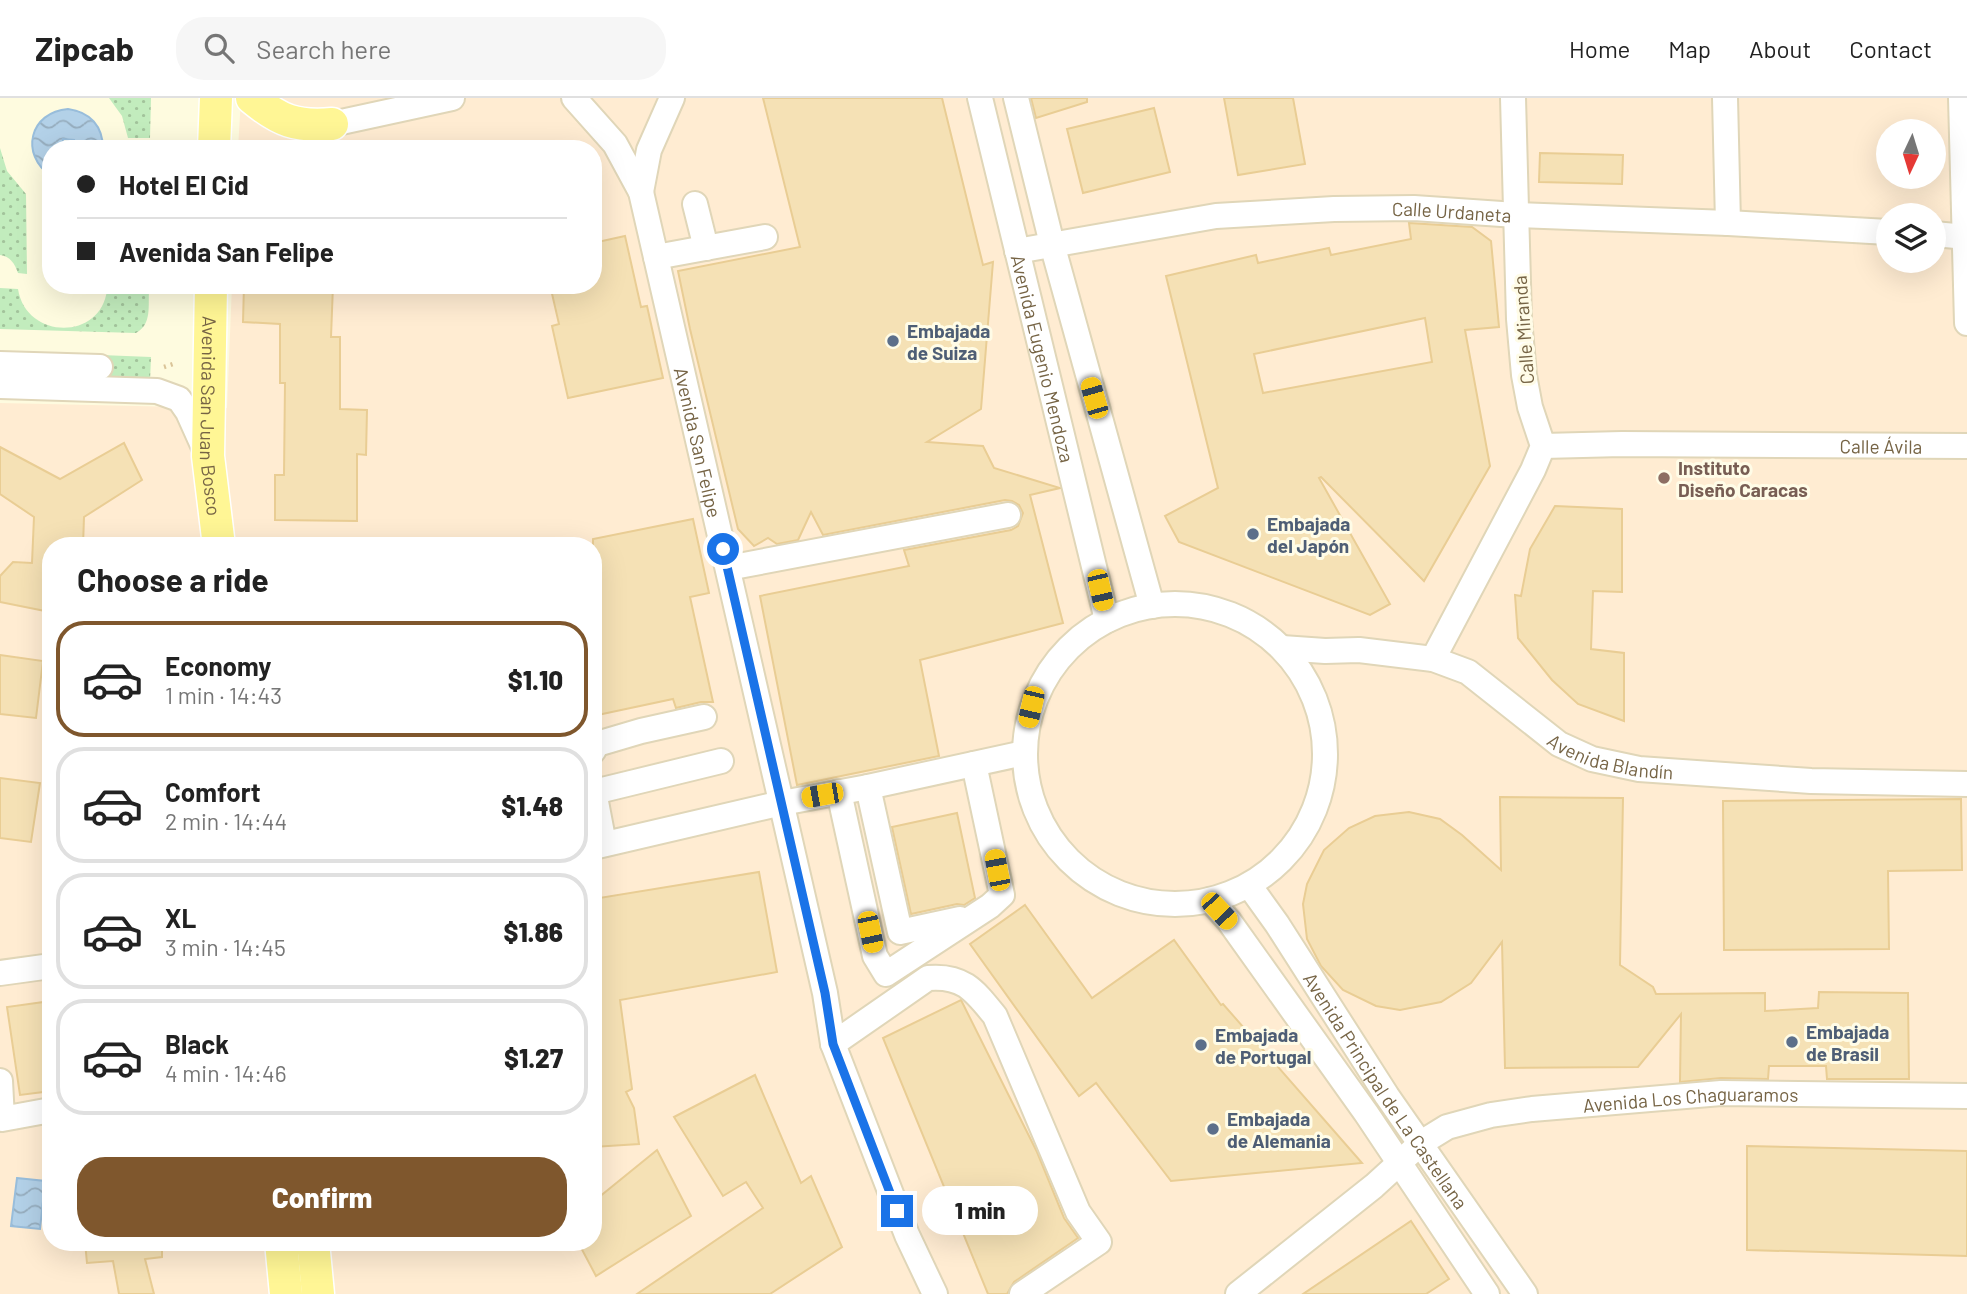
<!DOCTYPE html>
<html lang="en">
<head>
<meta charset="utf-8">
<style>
	body { margin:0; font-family:Barlow,sans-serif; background:#f6f6f6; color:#222; height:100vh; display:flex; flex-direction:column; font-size:26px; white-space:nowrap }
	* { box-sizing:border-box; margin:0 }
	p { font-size:23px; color:#767676 }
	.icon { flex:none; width:38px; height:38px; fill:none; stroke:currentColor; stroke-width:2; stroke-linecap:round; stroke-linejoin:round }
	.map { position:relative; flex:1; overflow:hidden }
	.panel { position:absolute; left:42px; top:439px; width:560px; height:714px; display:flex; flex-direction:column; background:#fff; border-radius:28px; box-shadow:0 7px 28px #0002 }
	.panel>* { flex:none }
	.guide { position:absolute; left:42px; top:42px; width:560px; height:154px; border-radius:28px; box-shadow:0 7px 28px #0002; display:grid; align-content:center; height:154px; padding:0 35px; background:#fff }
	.needle { width:46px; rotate:184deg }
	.fabs { position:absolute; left:1876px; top:21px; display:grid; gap:14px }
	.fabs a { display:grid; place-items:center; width:70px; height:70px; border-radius:50%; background:#fff; box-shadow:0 7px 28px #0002; font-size:35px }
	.end { position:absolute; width:32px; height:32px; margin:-16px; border:9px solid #1a73e8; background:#fff; box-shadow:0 0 0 4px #fff }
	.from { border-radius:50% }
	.bubble { position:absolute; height:49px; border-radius:24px; background:#fff; box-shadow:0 7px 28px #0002; font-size:23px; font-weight:800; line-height:49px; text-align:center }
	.car { position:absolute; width:21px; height:42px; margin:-21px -10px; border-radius:9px; box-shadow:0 0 5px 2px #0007; background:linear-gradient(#f5c518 24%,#345 0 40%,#f5c518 0 76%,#345 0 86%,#f5c518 0) }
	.guide b { display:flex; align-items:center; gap:24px; height:66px; font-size:26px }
	.guide b+b { border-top:2px solid #e0e0e0 }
	.guide i { width:18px; height:18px; background:#222 }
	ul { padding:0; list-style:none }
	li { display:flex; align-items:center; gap:21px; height:116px; margin:0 14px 10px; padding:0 21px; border:4px solid #e0e0e0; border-radius:28px }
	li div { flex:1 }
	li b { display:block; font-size:26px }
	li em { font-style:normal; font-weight:800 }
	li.on { border-color:#7f572d }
	li>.icon { width:63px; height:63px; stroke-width:1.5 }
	h2 { padding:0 35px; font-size:32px; line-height:84px }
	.cta { display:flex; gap:14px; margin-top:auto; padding:14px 35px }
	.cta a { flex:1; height:80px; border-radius:28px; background:#7f572d; color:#fff; font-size:28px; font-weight:800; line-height:80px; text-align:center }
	header { display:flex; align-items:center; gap:42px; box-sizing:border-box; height:98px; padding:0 35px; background:#fff; border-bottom:2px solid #e0e0e0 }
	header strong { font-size:33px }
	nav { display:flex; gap:38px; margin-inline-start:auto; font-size:24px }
	.search { width:490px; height:63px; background:#f6f6f6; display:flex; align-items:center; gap:18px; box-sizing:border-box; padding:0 24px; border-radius:28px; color:#767676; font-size:26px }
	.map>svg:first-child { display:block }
</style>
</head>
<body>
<header>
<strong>Zipcab</strong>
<div class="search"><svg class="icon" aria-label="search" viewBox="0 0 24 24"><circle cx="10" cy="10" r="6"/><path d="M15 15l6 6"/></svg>Search here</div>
<nav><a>Home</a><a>Map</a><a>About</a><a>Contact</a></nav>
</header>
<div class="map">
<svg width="1967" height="1196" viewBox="0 0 1967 1196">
	<defs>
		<pattern id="garden-dots" width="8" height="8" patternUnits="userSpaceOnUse" patternTransform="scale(1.75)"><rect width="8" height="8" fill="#c2ecbd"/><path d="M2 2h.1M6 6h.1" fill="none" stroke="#a2c39b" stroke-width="1.8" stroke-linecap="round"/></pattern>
		<pattern id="water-waves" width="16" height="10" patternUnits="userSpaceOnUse" patternTransform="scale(1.75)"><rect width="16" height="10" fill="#b3d1e8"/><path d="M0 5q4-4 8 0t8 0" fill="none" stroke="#96adbe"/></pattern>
	</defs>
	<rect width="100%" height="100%" fill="#fefbdf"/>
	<path fill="#ffecd2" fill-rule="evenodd" d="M241 0H1967V1196H0V305L227 310 232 187H593V51H238ZM1888 33H1934V79H1888ZM1888 117H1934V163H1888ZM51 448H593V1144H51Z"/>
	<g fill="url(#garden-dots)">
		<path d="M109 0H151L150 40H128L122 18Z"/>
		<path d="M0 50 7 73 26 96 27 176 18 175C15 166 10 158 0 157Z"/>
		<path d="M0 190 18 191C26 242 101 243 107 192L149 193C148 209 152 226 136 235L0 231Z"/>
		<path d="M101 257 151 259 150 283 101 281Z"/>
	</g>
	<g fill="url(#water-waves)" stroke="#98bddb" stroke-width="2">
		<path d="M68 11C90 14 103 28 103 51H73L74 42 63 41 62 51H51V78C19 56 30 14 68 11Z"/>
		<path d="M17 1080 45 1083 40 1131 11 1128Z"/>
	</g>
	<g fill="#f5e1b5" stroke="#e9cd94" stroke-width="2" fill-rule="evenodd">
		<path d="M763 0H942L983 167 993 164 981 311 927 344 983 348 994 370 1060 390 1030 397 1063 525 920 562 939 658 797 687 760 498 909 468 904 452 1011 432 1018 428 1023 415 1019 407 1012 403 1005 402 823 437 811 414 798 442 777 446 768 440 754 448 738 431 690 231 678 173 800 149Z"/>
		<path d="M1031 0H1087V4L1036 20Z"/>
		<path d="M1224 0H1293L1305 66 1238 77Z"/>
		<path d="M1154 10 1170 74 1083 95 1067 31Z"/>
		<path d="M1540 55 1623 57 1622 86 1539 84Z"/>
		<path d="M1409 125 1472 129 1491 143 1499 229 1465 232 1490 368 1424 483 1321 379 1319 380 1390 506 1370 517 1179 444 1165 418 1218 390 1166 178 1256 157 1258 165 1329 150 1331 157 1411 141ZM1425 220 1432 264 1263 295 1254 256Z"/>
		<path d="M625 138 641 209 647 208 663 280 568 300 552 228 559 226 550 187H593V145Z"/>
		<path d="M244 187H333L331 239H340V311L367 312 366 357 357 356V423L275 422V377H284L285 285H280V226L243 224Z"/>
		<path d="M124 345 142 382 84 419 83 448H51L50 514 0 504V478L13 464 32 465 34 419 0 396V349L60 381Z"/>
		<path d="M1555 408 1622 411V494L1593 493 1591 551 1624 555V623L1578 606 1552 582 1518 540 1515 497 1521 498 1530 451Z"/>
		<path d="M693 421 709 495 690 499 713 604H701L676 610 673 601 593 618V441Z"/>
		<path d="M0 557 43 563 36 620 0 616Z"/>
		<path d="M0 680 40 685 31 744 0 740Z"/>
		<path d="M1500 699 1623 700 1620 867 1653 889 1656 896 1765 895V913L1818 910 1819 894 1908 895 1909 981H1827L1826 968H1769L1768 981 1721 980 1680 984 1681 916 1638 969 1505 970 1502 844 1471 885 1441 904 1400 912 1376 908 1343 892 1321 868 1307 841 1303 806 1307 786 1324 752 1349 730 1375 718 1409 714 1440 721 1462 737 1501 772Z"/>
		<path d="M1961 701 1962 772 1888 773 1889 851 1724 852 1723 703Z"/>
		<path d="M957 715 975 800 964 807 957 806 911 816 892 729Z"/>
		<path d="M759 774 777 874 620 902 632 991 626 994 634 1010 639 1046 593 1049V801Z"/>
		<path d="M1025 807 1092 900 1174 842 1221 907 1223 906 1362 1065 1171 1083 1096 985 1079 998 970 846Z"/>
		<path d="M961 902 1037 1054 1064 1120 1078 1140 1014 1184 1007 1196H988L883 940Z"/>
		<path d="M51 903V993L20 997 7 909Z"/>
		<path d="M755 977 801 1085 811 1078 842 1149 770 1196H637L763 1110 746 1084 723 1098 674 1019Z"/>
		<path d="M1747 1048 1967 1053V1158L1747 1152Z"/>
		<path d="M657 1052 691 1118 596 1178 578 1144H593V1104Z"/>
		<path d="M1411 1123 1449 1181 1426 1196H1303Z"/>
		<path d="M85 1144H162V1159L145 1161 154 1196H119L113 1163 87 1165Z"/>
	</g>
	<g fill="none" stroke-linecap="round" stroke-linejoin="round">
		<g stroke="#e0d6b8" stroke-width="28">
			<g id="minor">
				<path id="s1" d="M574 0 615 46 641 94 825 895 833 946 907 1137 935 1196"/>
				<path id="s2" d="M980 0 1107 522"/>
				<path d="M1016 0 1052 146 1152 508"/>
				<path d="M1725 0 1728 125"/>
				<path d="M1961 0 1967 225"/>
				<path d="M332 26 452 0"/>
				<path d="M641 94 649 52 672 0"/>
				<path d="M695 106 706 150"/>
				<path d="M1934 136 1967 139"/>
				<path id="s3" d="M1017 153 1216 118 1334 111 1414 110 1516 117 1728 125 1888 134"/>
				<path d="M656 159 765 139"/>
				<path d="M0 266 100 269"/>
				<path d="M0 288 157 293 179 301 188 314 206 354"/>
				<path id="s4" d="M1543 348 1622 346 1967 348"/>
				<path d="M728 470 1008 417"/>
				<circle cx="1175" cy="656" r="150"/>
				<path id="s5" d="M1282 550 1325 553 1359 552 1433 561 1468 574 1559 646 1592 661 1639 671 1811 683 1967 686"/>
				<path d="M1433 561 1533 372 1543 348 1530 309 1524 277 1519 221 1513 0"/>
				<path d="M593 653 597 646 641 633 704 619"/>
				<path d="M593 688 604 746"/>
				<path d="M868 689 900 834 960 821"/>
				<path d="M594 694 721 663"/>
				<path d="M839 694 875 858 886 876 990 808 1002 797 974 666"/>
				<path d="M593 749 782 705 868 689 1024 655"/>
				<path id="s6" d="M1249 787 1277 826 1387 998 1525 1196"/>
				<path d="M1210 802 1229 823 1366 1015 1487 1196"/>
				<path d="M0 875 51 868"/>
				<path d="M833 946 928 880C963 877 974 892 995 918L1078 1114 1099 1144 1022 1196"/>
				<path d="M0 983 2 1021 51 1012"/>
				<path id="s7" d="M1238 1196 1374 1088 1421 1045 1447 1029 1491 1017 1532 1011 1721 995 1967 998"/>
			</g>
		</g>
		<g stroke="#fff" stroke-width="35">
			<g id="major">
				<path d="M252 0C280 23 296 29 332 26"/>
				<path d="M214 51 216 0"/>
				<path id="s8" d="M211 187 208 358 219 448"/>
				<path d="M281 1144 286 1196"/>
				<path d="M313 1144 318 1196"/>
			</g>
		</g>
		<path stroke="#dac498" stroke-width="4.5" stroke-dasharray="2 5" stroke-linecap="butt" d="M164 269 176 265"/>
		<use href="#minor" stroke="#fff" stroke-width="24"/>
		<use href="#major" stroke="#fff695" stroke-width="32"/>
	</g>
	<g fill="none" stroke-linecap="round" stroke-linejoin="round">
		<path stroke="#1a73e8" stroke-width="9" d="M723 451 825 895 833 946 897 1113"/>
	</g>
	<g fill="#5c6f8a" stroke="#fffce7" stroke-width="2.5">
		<circle cx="893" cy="243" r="7"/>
		<circle cx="1253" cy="436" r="7"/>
		<circle cx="1792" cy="944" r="7"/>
		<circle cx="1201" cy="947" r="7"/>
		<circle cx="1213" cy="1031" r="7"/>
	</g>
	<circle fill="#8d6e63" stroke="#fffce7" stroke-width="2.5" cx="1664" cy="380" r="7"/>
	<g text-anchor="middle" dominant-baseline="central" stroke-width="6" stroke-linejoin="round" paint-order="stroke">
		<g font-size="19" fill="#766445" stroke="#fffce7">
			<text stroke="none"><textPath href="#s3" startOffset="438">Calle Urdaneta</textPath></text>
			<text transform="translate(1523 232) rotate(-94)">Calle Miranda</text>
			<text stroke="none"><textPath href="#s2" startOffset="268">Avenida Eugenio Mendoza</textPath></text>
			<text stroke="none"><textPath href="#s8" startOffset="131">Avenida San Juan Bosco</textPath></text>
			<text stroke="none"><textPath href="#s1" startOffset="373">Avenida San Felipe</textPath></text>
			<text stroke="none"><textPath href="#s4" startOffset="338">Calle Ávila</textPath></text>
			<text stroke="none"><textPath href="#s5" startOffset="359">Avenida Blandín</textPath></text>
			<text stroke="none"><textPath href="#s6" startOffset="247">Avenida Principal de La Castellana</textPath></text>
			<text stroke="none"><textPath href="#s7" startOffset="514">Avenida Los Chaguaramos</textPath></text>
		</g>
		<g font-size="19" font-weight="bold" fill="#4e5e75" stroke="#fffce7" text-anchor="start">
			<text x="907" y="232">Embajada<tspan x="907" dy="22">de Suiza</tspan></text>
			<text x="1267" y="425">Embajada<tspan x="1267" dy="22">del Japón</tspan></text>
			<text x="1806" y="933">Embajada<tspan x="1806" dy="22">de Brasil</tspan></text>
			<text x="1215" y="936">Embajada<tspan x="1215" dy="22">de Portugal</tspan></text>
			<text x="1227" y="1020">Embajada<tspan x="1227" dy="22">de Alemania</tspan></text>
		</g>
		<g font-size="19" font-weight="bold" fill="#785e54" stroke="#fffce7" text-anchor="start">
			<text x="1678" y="369">Instituto<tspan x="1678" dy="22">Diseño Caracas</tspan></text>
		</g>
	</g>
</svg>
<div class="fabs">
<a><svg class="needle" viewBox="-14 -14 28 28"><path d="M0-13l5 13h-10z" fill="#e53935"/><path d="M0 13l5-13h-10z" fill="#767676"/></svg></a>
<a><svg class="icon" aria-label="layers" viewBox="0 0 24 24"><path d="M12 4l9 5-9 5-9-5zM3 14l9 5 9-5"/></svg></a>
</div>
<i class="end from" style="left:723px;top:451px"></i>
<i class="end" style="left:897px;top:1113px"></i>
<div class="bubble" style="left:922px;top:1088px;width:116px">1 min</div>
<i class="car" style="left:1094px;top:300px;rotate:344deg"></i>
<i class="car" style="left:1100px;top:492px;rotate:167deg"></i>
<i class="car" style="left:1031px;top:609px;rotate:193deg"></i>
<i class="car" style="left:822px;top:697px;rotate:260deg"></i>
<i class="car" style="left:997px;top:772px;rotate:349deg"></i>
<i class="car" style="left:1219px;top:813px;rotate:137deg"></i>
<i class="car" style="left:870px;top:834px;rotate:168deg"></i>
<div class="guide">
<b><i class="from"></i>Hotel El Cid</b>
<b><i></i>Avenida San Felipe</b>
</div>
<section class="panel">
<h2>Choose a ride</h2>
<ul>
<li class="on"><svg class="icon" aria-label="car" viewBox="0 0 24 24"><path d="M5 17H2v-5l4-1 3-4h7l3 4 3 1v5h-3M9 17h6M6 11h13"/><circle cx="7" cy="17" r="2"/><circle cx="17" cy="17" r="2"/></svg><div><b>Economy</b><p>1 min · 14:43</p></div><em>$1.10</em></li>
<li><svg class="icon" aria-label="car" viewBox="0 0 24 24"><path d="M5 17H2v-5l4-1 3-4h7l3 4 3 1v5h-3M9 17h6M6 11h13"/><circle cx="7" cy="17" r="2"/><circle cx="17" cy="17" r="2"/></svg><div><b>Comfort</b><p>2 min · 14:44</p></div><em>$1.48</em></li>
<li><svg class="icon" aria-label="car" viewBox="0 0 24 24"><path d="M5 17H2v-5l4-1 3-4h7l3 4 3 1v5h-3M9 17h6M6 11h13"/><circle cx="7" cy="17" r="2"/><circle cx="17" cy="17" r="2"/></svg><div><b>XL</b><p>3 min · 14:45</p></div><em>$1.86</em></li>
<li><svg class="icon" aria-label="car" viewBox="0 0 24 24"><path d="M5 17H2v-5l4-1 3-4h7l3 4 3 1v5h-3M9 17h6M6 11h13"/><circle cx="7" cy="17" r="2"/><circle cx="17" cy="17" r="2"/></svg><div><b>Black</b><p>4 min · 14:46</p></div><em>$1.27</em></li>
</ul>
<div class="cta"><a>Confirm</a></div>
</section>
</div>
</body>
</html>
